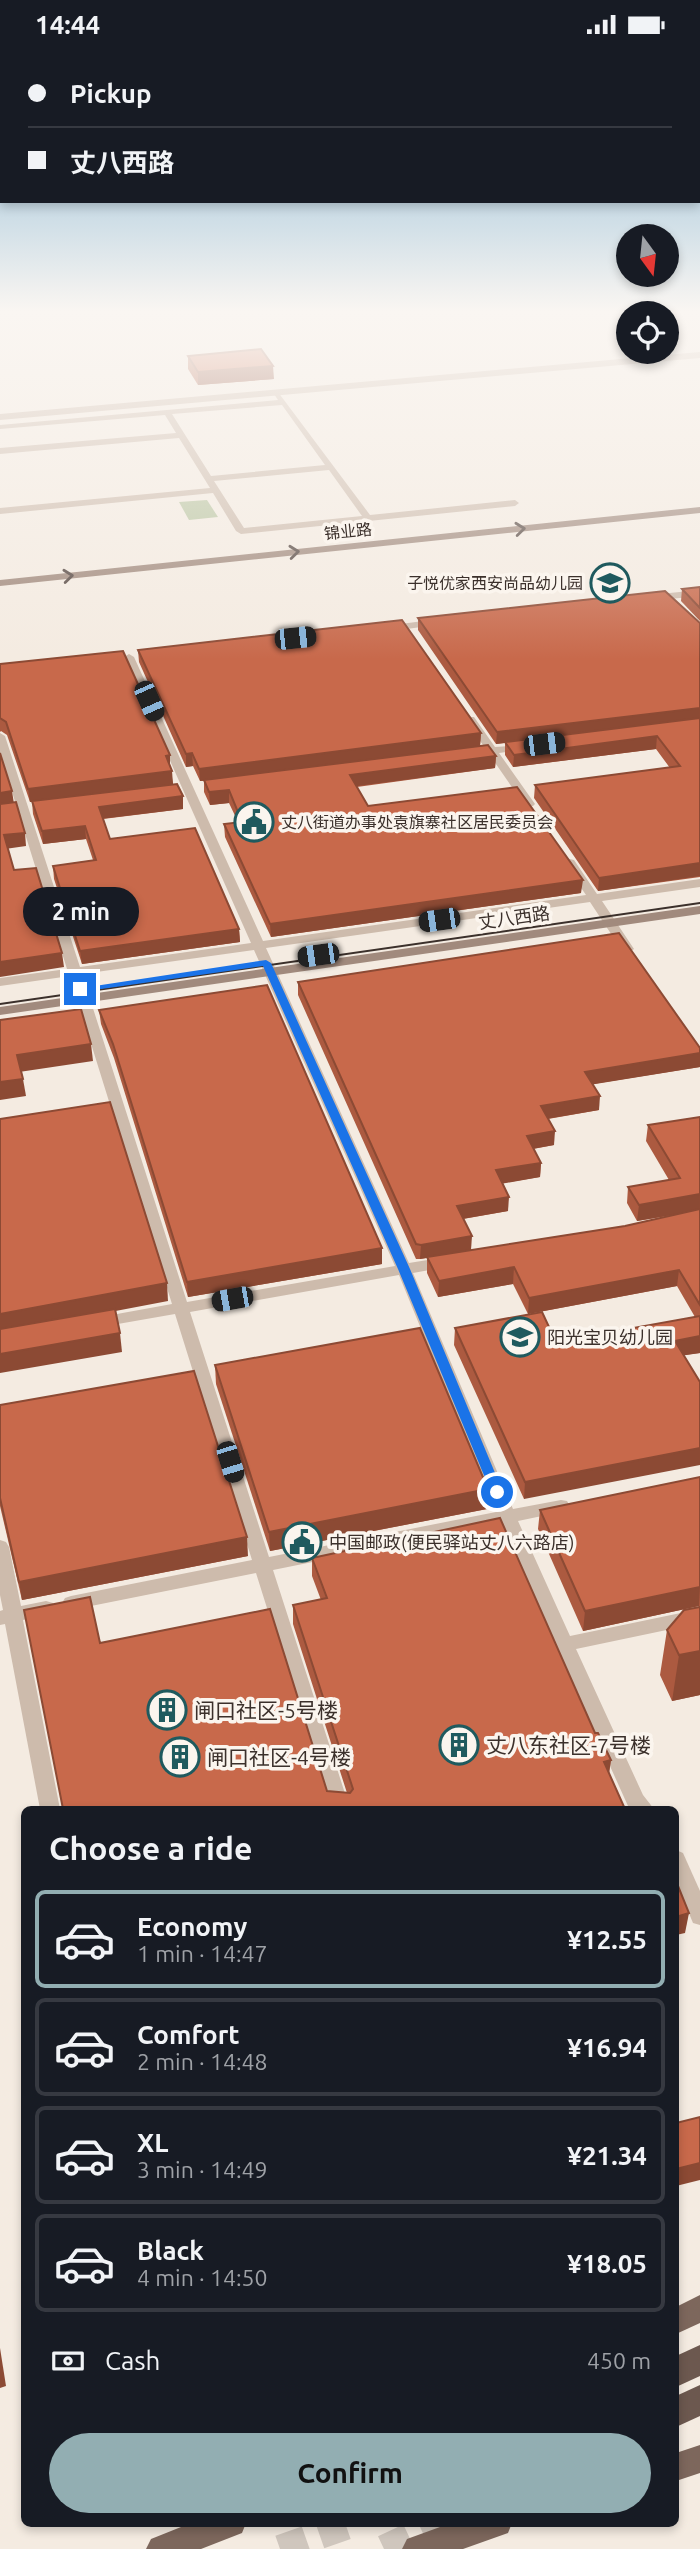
<!DOCTYPE html>
<html lang="en">
<head>
<meta charset="utf-8">
<style>
	body { margin:0; font-family:Ubuntu,"Noto Sans SC",sans-serif; background:#20242c; color:#f1f3f6; height:100vh; display:flex; flex-direction:column; font-size:26px; white-space:nowrap }
	* { box-sizing:border-box; margin:0 }
	p { font-size:23px; color:#9ea1a6 }
	.icon { flex:none; width:38px; height:38px; fill:none; stroke:currentColor; stroke-width:2; stroke-linecap:round; stroke-linejoin:round }
	.map { position:relative; flex:1; overflow:hidden }
	.drawer { position:absolute; left:21px; top:1757px; width:658px; height:721px; display:flex; flex-direction:column; background:#171b24; border-radius:10px; box-shadow:0 4px 10px #0003 }
	.drawer>* { flex:none }
	.banner { position:absolute; left:0px; top:0px; width:700px; height:154px; box-shadow:0 4px 10px #0003; display:grid; align-content:center; height:154px; padding:0 28px; background:#171b24 }
	.needle { width:46px; rotate:165deg }
	.buttons { position:absolute; left:616px; top:175px; display:grid; gap:14px }
	.buttons a { display:grid; place-items:center; width:63px; height:63px; border-radius:50%; background:#171b24; box-shadow:0 4px 10px #0003; font-size:35px }
	.end { position:absolute; width:32px; height:32px; margin:-16px; border:9px solid #1a73e8; background:#fff; box-shadow:0 0 0 4px #fff }
	.from { border-radius:50% }
	.bubble { position:absolute; height:49px; border-radius:24px; background:#171b24; box-shadow:0 4px 10px #0003; font-size:23px; font-weight:600; line-height:49px; text-align:center }
	.car { position:absolute; width:21px; height:42px; margin:-21px -10px; border-radius:9px; box-shadow:0 0 5px 2px #0007; background:linear-gradient(#222 24%,#8ab4d8 0 40%,#222 0 76%,#8ab4d8 0 86%,#222 0) }
	.banner b { display:flex; align-items:center; gap:24px; height:66px; font-size:26px }
	.banner b+b { border-top:2px solid #363941 }
	.banner i { width:18px; height:18px; background:#f1f3f6 }
	ul { padding:0; list-style:none }
	li { display:flex; align-items:center; gap:21px; height:98px; margin:0 14px 10px; padding:0 14px; border:4px solid #363941; border-radius:10px }
	li div { flex:1 }
	li b { display:block; font-size:26px }
	li em { font-style:normal; font-weight:600 }
	li.current { border-color:#92aeb2 }
	li>.icon { width:63px; height:63px; stroke-width:1.5 }
	h2 { padding:0 28px; font-size:32px; line-height:84px }
	.pay { display:flex; align-items:center; gap:18px; height:77px; padding:0 28px; font-size:26px }
	.pay p { margin-inline-start:auto }
	.button { display:flex; gap:14px; margin-top:auto; padding:14px 28px }
	.button a { flex:1; height:80px; border-radius:42px; background:#92aeb2; color:#111; font-size:28px; font-weight:600; line-height:80px; text-align:center }
	.status { display:flex; justify-content:space-between; align-items:center; height:49px; padding:0 35px; background:#171b24; direction:ltr }
	.status svg { height:19px; fill:currentColor }
	.map>svg:first-child { display:block }
</style>
</head>
<body>
<div class="status"><b>14:44</b><svg viewBox="0 0 49 12"><path d="M0 12V9h3v3zM5 12V6h3v6zM10 12V3h3v9zM15 12V0h3v12zM26 1h20v11H26zM47 4h2v5h-2z"/></svg></div>
<div class="map">
<svg width="700" height="2500" viewBox="0 0 700 2500">
	<rect width="100%" height="100%" fill="#f4ebe1"/>
	<path fill="#b8c4a0" d="M207 451 218 468 189 471 179 453Z"/>
	<g fill="none" stroke-linecap="round" stroke-linejoin="round">
		<g stroke="#cfc6bd" stroke-width="28" stroke-dasharray="28 14" stroke-linecap="butt">
			<path d="M280 2500 354 2474"/>
			<path d="M384 2500 439 2474"/>
		</g>
		<g fill="#cdbbac" fill-rule="evenodd">
			<path d="M278 343 370 466 515 451 519 454 515 457 241 485 236 482 213 444 0 465V459L210 439 179 389 0 405V399L176 384 165 366 0 380V376L278 351 274 345ZM282 356 325 416 211 427 172 365ZM329 421 362 467 244 479 214 432Z"/>
			<path d="M700 541V547L649 552 644 549 649 546Z"/>
			<path d="M439 570 444 573 443 575 385 583 380 580 385 577Z"/>
			<path d="M129 605 134 608 263 892 586 846 564 814 570 810 574 811 597 845 700 830V838L602 852 634 900 628 904 623 903 590 853 266 899 409 1214 446 1208 454 1213 446 1218 413 1224 513 1460 561 1451 567 1452 570 1457 567 1462 561 1463 518 1472 570 1587 700 1560V1574L576 1600 643 1746 654 1760H631L628 1757 501 1475 273 1521 350 1760H330L256 1524 71 1561 65 1559 62 1554 65 1549 71 1547 252 1511 175 1265 95 1279 87 1274 95 1269 172 1255 70 927 0 937V929L67 920 0 704V684L5 687 80 918 251 894 124 608ZM254 901 395 1217 187 1253 82 925ZM399 1226 496 1463 269 1508 190 1263Z"/>
			<path d="M466 668H474L495 698 529 696V700L499 704 535 755 533 757H525L489 705 467 706V702L485 699 465 670Z"/>
			<path d="M0 1491 6 1493 9 1498 21 1557 46 1552 53 1554 55 1559 53 1564 23 1571 60 1760H40L5 1575 0 1576V1562L3 1561 0 1546Z"/>
			<path d="M676 1801 683 1804 700 1842V1876L693 1874 676 1833Z"/>
		</g>
		<path fill="#cdbbac" fill-rule="evenodd" d="M700 303V309L0 371V365Z"/>
		<g fill="#a18a7d" fill-rule="evenodd">
			<path d="M700 458V464L0 537V531Z"/>
			<path d="M700 857V865L0 966V958Z"/>
		</g>
		<g fill="#7d675c" fill-rule="evenodd">
			<path d="M700 2246V2274L676 2285V2258Z"/>
			<path d="M700 2396V2424L676 2432V2404Z"/>
			<path d="M191 2474H246L242 2484 201 2500H146L151 2490Z"/>
			<path d="M451 2474H512L508 2484 463 2500H402L407 2490Z"/>
		</g>
		<g fill="#6c584f" fill-rule="evenodd">
			<path d="M700 2296V2327L676 2338V2307Z"/>
			<path d="M700 2336V2367L676 2378V2347Z"/>
		</g>
		<path stroke="#3b302b" stroke-width="2" d="M0 955 700 854"/>
	</g>
	<g fill="#ac5a40">
		<path d="M188 307 274 330 198 336 188 320Z"/>
		<path d="M700 538V572L681 552 682 540Z"/>
		<path d="M418 569 700 574V828L598 842 534 749 535 736 670 719 656 700 513 718 505 706V694L496 695 418 581Z"/>
		<path d="M138 601 481 684 480 697 496 707 495 719 357 738 368 757 581 844 271 888 225 788 224 775 238 773 229 754 210 756 204 743V732H200L193 717 186 718 139 613Z"/>
		<path d="M0 615 170 718 173 735 183 747V760L103 770 110 790 239 880 240 893 82 915 54 830 53 817 93 811 86 790 43 795 33 765 32 753H30L7 686 1 682 0 683Z"/>
		<path d="M298 933 700 999V1018L593 1035 599 1061 548 1070 554 1096 533 1100 541 1114 540 1128 503 1134 508 1162 463 1170 471 1201 625 1177 680 1165 637 1172 627 1154 628 1138 669 1131 646 1092 648 1076 700 1068V1304L684 1306 524 1450 454 1296 455 1279 556 1293 695 1268 677 1237 528 1265 513 1235 438 1248 427 1224V1209L420 1210H416L298 946Z"/>
		<path d="M99 961 382 1199V1215L188 1248 114 1009 101 975Z"/>
		<path d="M215 1316 488 1440 487 1460 270 1502 216 1335Z"/>
		<path d="M0 1356 248 1507 22 1551 0 1457Z"/>
		<path d="M700 1428V1646L672 1652 660 1626 667 1581 699 1557 583 1582 538 1480 540 1461Z"/>
		<path d="M312 1509 595 1684 611 1711 609 1724 625 1760H63L24 1561 100 1594 327 1742 347 1744 293 1575V1556L321 1551 312 1527Z"/>
	</g>
	<g fill="#8c4a34">
		<path d="M273 317 274 330 198 336V323Z"/>
		<path d="M700 659V671L496 695 497 683Z"/>
		<path d="M481 684 480 697 200 732 199 720Z"/>
		<path d="M657 687 656 700 513 718 514 706Z"/>
		<path d="M192 704 193 717 186 718V705Z"/>
		<path d="M170 706V720L166 707Z"/>
		<path d="M496 707 495 719 350 738V726Z"/>
		<path d="M172 722 173 735 30 753 28 740Z"/>
		<path d="M229 741V754L210 756 209 743Z"/>
		<path d="M12 742 14 755 0 758V744Z"/>
		<path d="M183 747V760L100 770 99 758Z"/>
		<path d="M85 777 86 790 43 795 42 782Z"/>
		<path d="M25 784 26 797 5 800 4 786Z"/>
		<path d="M700 814V827L598 842 599 829Z"/>
		<path d="M583 831 581 844 271 888 270 875Z"/>
		<path d="M239 880 240 893 82 915 80 902Z"/>
		<path d="M62 904 64 918 0 928V913Z"/>
		<path d="M91 995 93 1012 19 1023 17 1006Z"/>
		<path d="M700 1004V1018L583 1037 585 1023Z"/>
		<path d="M23 1030 26 1047 0 1051V1033Z"/>
		<path d="M600 1047 599 1061 540 1071 541 1057Z"/>
		<path d="M555 1082 554 1096 526 1101 527 1087Z"/>
		<path d="M541 1114 540 1128 495 1136 496 1121Z"/>
		<path d="M700 1145V1161L637 1172 639 1156Z"/>
		<path d="M509 1148 508 1162 456 1171 457 1157Z"/>
		<path d="M472 1187 471 1201 420 1210 421 1196Z"/>
		<path d="M382 1199V1215L188 1248 187 1233Z"/>
		<path d="M514 1218 513 1235 438 1248 439 1232Z"/>
		<path d="M679 1221 677 1237 528 1265 529 1249Z"/>
		<path d="M167 1234 168 1252 0 1284V1265Z"/>
		<path d="M120 1284 122 1303 0 1324V1305Z"/>
		<path d="M700 1287V1304L673 1308 675 1292Z"/>
		<path d="M700 1399V1416L524 1450 525 1433Z"/>
		<path d="M488 1440 487 1460 270 1502 269 1483Z"/>
		<path d="M247 1488 248 1507 22 1551 19 1533Z"/>
		<path d="M700 1538 699 1557 583 1582 585 1562Z"/>
		<path d="M700 1602V1646L672 1652 679 1606Z"/>
		<path d="M611 1711 608 1730 604 1713Z"/>
		<path d="M689 1864 685 1884 676 1886V1868Z"/>
		<path d="M700 2114V2131L676 2137V2120Z"/>
		<path d="M0 2299 6 2337 0 2339Z"/>
	</g>
	<g fill="#c8694b" stroke="#8c4a34" stroke-width="2">
		<path d="M261 300 273 317 198 323 188 307Z"/>
		<path d="M700 538V559L682 540Z"/>
		<path d="M665 542 700 574V659L497 683 418 569Z"/>
		<path d="M402 571 481 684 199 720 192 704 186 705 138 601Z"/>
		<path d="M123 602 170 706 166 707 172 722 28 740 6 673 0 669V615Z"/>
		<path d="M700 669V814L599 829 535 736 680 717 657 687 514 706 505 693Z"/>
		<path d="M488 696 496 707 350 726 368 757 517 738 583 831 270 875 224 775 242 773 229 741 209 743 204 731Z"/>
		<path d="M0 704 12 742 0 744Z"/>
		<path d="M177 735 183 747 99 758 110 790 195 779 239 880 80 902 53 817 96 811 85 777 42 782 32 752Z"/>
		<path d="M16 753 25 784 4 786 14 821 36 819 62 904 0 913V755Z"/>
		<path d="M619 884 700 999V1004L585 1023 600 1047 541 1057 555 1082 527 1087 541 1114 496 1121 509 1148 457 1157 472 1187 421 1196 416 1195 298 933Z"/>
		<path d="M267 936 382 1199 187 1233 113 995 99 961Z"/>
		<path d="M81 960 91 995 17 1006 23 1030 0 1033V971Z"/>
		<path d="M110 1053 167 1234 0 1265V1070Z"/>
		<path d="M700 1068V1145L639 1156 628 1138 680 1129 648 1076Z"/>
		<path d="M700 1160V1256L679 1221 529 1249 514 1218 439 1232 427 1208 625 1177Z"/>
		<path d="M115 1260 120 1284 0 1305V1280Z"/>
		<path d="M542 1263 556 1293 700 1267V1287L675 1292 700 1333V1399L525 1433 455 1279Z"/>
		<path d="M420 1279 488 1440 269 1483 215 1316Z"/>
		<path d="M194 1322 247 1488 19 1533 0 1449V1356Z"/>
		<path d="M700 1428V1538L585 1562 540 1461Z"/>
		<path d="M500 1469 595 1684H598L611 1711 604 1713 625 1760H63L24 1561 90 1548 100 1594 270 1560 327 1742 350 1744 353 1740 293 1556 327 1549 312 1509Z"/>
		<path d="M700 1558V1602L679 1606 667 1581 684 1561Z"/>
		<path d="M676 1832 689 1864 676 1868Z"/>
		<path d="M700 2068V2114L676 2120V2074Z"/>
	</g>
	<defs><path id="oneway-chevron" d="M-2-3.5L2.5 0L-2 3.5" fill="none" stroke-width="1.6" stroke-linecap="round" stroke-linejoin="round" transform="scale(1.75)"/></defs>
	<g stroke="#544640">
		<use href="#oneway-chevron" transform="translate(520 480) rotate(-6)"/>
		<use href="#oneway-chevron" transform="translate(294 503) rotate(-6)"/>
		<use href="#oneway-chevron" transform="translate(68 527) rotate(-6)"/>
	</g>
	<linearGradient id="sky" x2="0" y2="1"><stop stop-color="#7eb2d2"/><stop offset="0.43" stop-color="#faf6f2"/><stop offset="1" stop-color="#faf6f2" stop-opacity="0"/></linearGradient>
	<rect width="700" height="610" fill="url(#sky)"/>
	<path fill="#1a73e8" d="M266 911 271 914 410 1220 503 1443 501 1446 497 1448 491 1443 398 1220 263 917 80 943 75 940Z"/>
	<defs>
		<g id="school-ring" transform="scale(2.0125)"><circle r="9.5" fill="#fbf5ee" stroke="#1f5a5e" stroke-width="1.5"/><path d="M0-5L7-2L0 1L-7-2ZM-4 1L0 2.5L4 1V4Q0 6-4 4Z" fill="#1f5a5e"/></g>
		<g id="civic-ring" transform="scale(2.0125)"><circle r="9.5" fill="#fbf5ee" stroke="#1f5a5e" stroke-width="1.5"/><path d="M-.6-6.5H3V-4.5H.6V-3L4-1V1h2V6H-6V1h2V-1L-.6-3ZM-1.2 2.5V6h2.4V2.5Z" fill="#1f5a5e"/></g>
		<g id="building-ring" transform="scale(2.0125)"><circle r="9.5" fill="#fbf5ee" stroke="#1f5a5e" stroke-width="1.5"/><path d="M-4-6H4V6H1V3H-1V6H-4ZM-2.5-4.3h1.7v1.8h-1.7ZM.8-4.3h1.7v1.8H.8ZM-2.5-1h1.7V.8h-1.7ZM.8-1h1.7V.8H.8Z" fill="#1f5a5e"/></g>
	</defs>
	<g fill-rule="evenodd">
		<use href="#school-ring" x="610" y="534"/>
		<use href="#civic-ring" x="254" y="773"/>
		<use href="#school-ring" x="520" y="1288"/>
		<use href="#civic-ring" x="302" y="1493"/>
		<use href="#building-ring" x="167" y="1661"/>
		<use href="#building-ring" x="459" y="1696"/>
		<use href="#building-ring" x="180" y="1708"/>
	</g>
	<g text-anchor="middle" dominant-baseline="central" stroke-width="7" stroke-linejoin="round" paint-order="stroke">
		<g font-size="16" fill="#3b302b" stroke="#fbf5ee">
			<text transform="translate(348 482) rotate(-6)">锦业路</text>
		</g>
		<g font-size="16" fill="#3b302b" stroke="#fbf5ee" text-anchor="end">
			<text x="583" y="534">子悦优家西安尚品幼儿园</text>
			<text x="281" y="773" text-anchor="start">丈八街道办事处袁旗寨社区居民委员会</text>
		</g>
		<g font-size="18" fill="#3b302b" stroke="#fbf5ee">
			<text transform="translate(514 868) rotate(-8)">丈八西路</text>
		</g>
		<g font-size="18" fill="#3b302b" stroke="#fbf5ee" text-anchor="start">
			<text x="547" y="1288">阳光宝贝幼儿园</text>
			<text x="329" y="1493">中国邮政(便民驿站丈八六路店)</text>
		</g>
		<g font-size="21" fill="#3b302b" stroke="#fbf5ee" text-anchor="start">
			<text x="194" y="1661">闸口社区-5号楼</text>
			<text x="486" y="1696">丈八东社区-7号楼</text>
			<text x="207" y="1708">闸口社区-4号楼</text>
		</g>
	</g>
</svg>
<div class="buttons">
<a><svg class="needle" viewBox="-14 -14 28 28"><path d="M0-13l5 13h-10z" fill="#e53935"/><path d="M0 13l5-13h-10z" fill="#9ea1a6"/></svg></a>
<a><svg class="icon" aria-label="locate" viewBox="0 0 24 24"><circle cx="12" cy="12" r="6"/><path d="M12 2v4M12 18v4M2 12h4M18 12h4"/></svg></a>
</div>
<i class="end from" style="left:497px;top:1443px"></i>
<i class="end" style="left:80px;top:940px"></i>
<div class="bubble" style="left:23px;top:838px;width:116px">2 min</div>
<i class="car" style="left:295px;top:589px;rotate:84deg"></i>
<i class="car" style="left:149px;top:652px;rotate:156deg"></i>
<i class="car" style="left:544px;top:695px;rotate:83deg"></i>
<i class="car" style="left:439px;top:871px;rotate:262deg"></i>
<i class="car" style="left:318px;top:906px;rotate:262deg"></i>
<i class="car" style="left:232px;top:1250px;rotate:260deg"></i>
<i class="car" style="left:230px;top:1413px;rotate:163deg"></i>
<div class="banner">
<b><i class="from"></i>Pickup</b>
<b><i></i>丈八西路</b>
</div>
<section class="drawer">
<h2>Choose a ride</h2>
<ul>
<li class="current"><svg class="icon" aria-label="car" viewBox="0 0 24 24"><path d="M5 17H2v-5l4-1 3-4h7l3 4 3 1v5h-3M9 17h6M6 11h13"/><circle cx="7" cy="17" r="2"/><circle cx="17" cy="17" r="2"/></svg><div><b>Economy</b><p>1 min · 14:47</p></div><em>¥12.55</em></li>
<li><svg class="icon" aria-label="car" viewBox="0 0 24 24"><path d="M5 17H2v-5l4-1 3-4h7l3 4 3 1v5h-3M9 17h6M6 11h13"/><circle cx="7" cy="17" r="2"/><circle cx="17" cy="17" r="2"/></svg><div><b>Comfort</b><p>2 min · 14:48</p></div><em>¥16.94</em></li>
<li><svg class="icon" aria-label="car" viewBox="0 0 24 24"><path d="M5 17H2v-5l4-1 3-4h7l3 4 3 1v5h-3M9 17h6M6 11h13"/><circle cx="7" cy="17" r="2"/><circle cx="17" cy="17" r="2"/></svg><div><b>XL</b><p>3 min · 14:49</p></div><em>¥21.34</em></li>
<li><svg class="icon" aria-label="car" viewBox="0 0 24 24"><path d="M5 17H2v-5l4-1 3-4h7l3 4 3 1v5h-3M9 17h6M6 11h13"/><circle cx="7" cy="17" r="2"/><circle cx="17" cy="17" r="2"/></svg><div><b>Black</b><p>4 min · 14:50</p></div><em>¥18.05</em></li>
</ul>
<div class="pay"><svg class="icon" aria-label="cash" viewBox="0 0 24 24"><path d="M3 7h18v10H3z"/><circle cx="12" cy="12" r="2"/></svg>Cash<p>450 m</p></div>
<div class="button"><a>Confirm</a></div>
</section>
</div>
</body>
</html>
